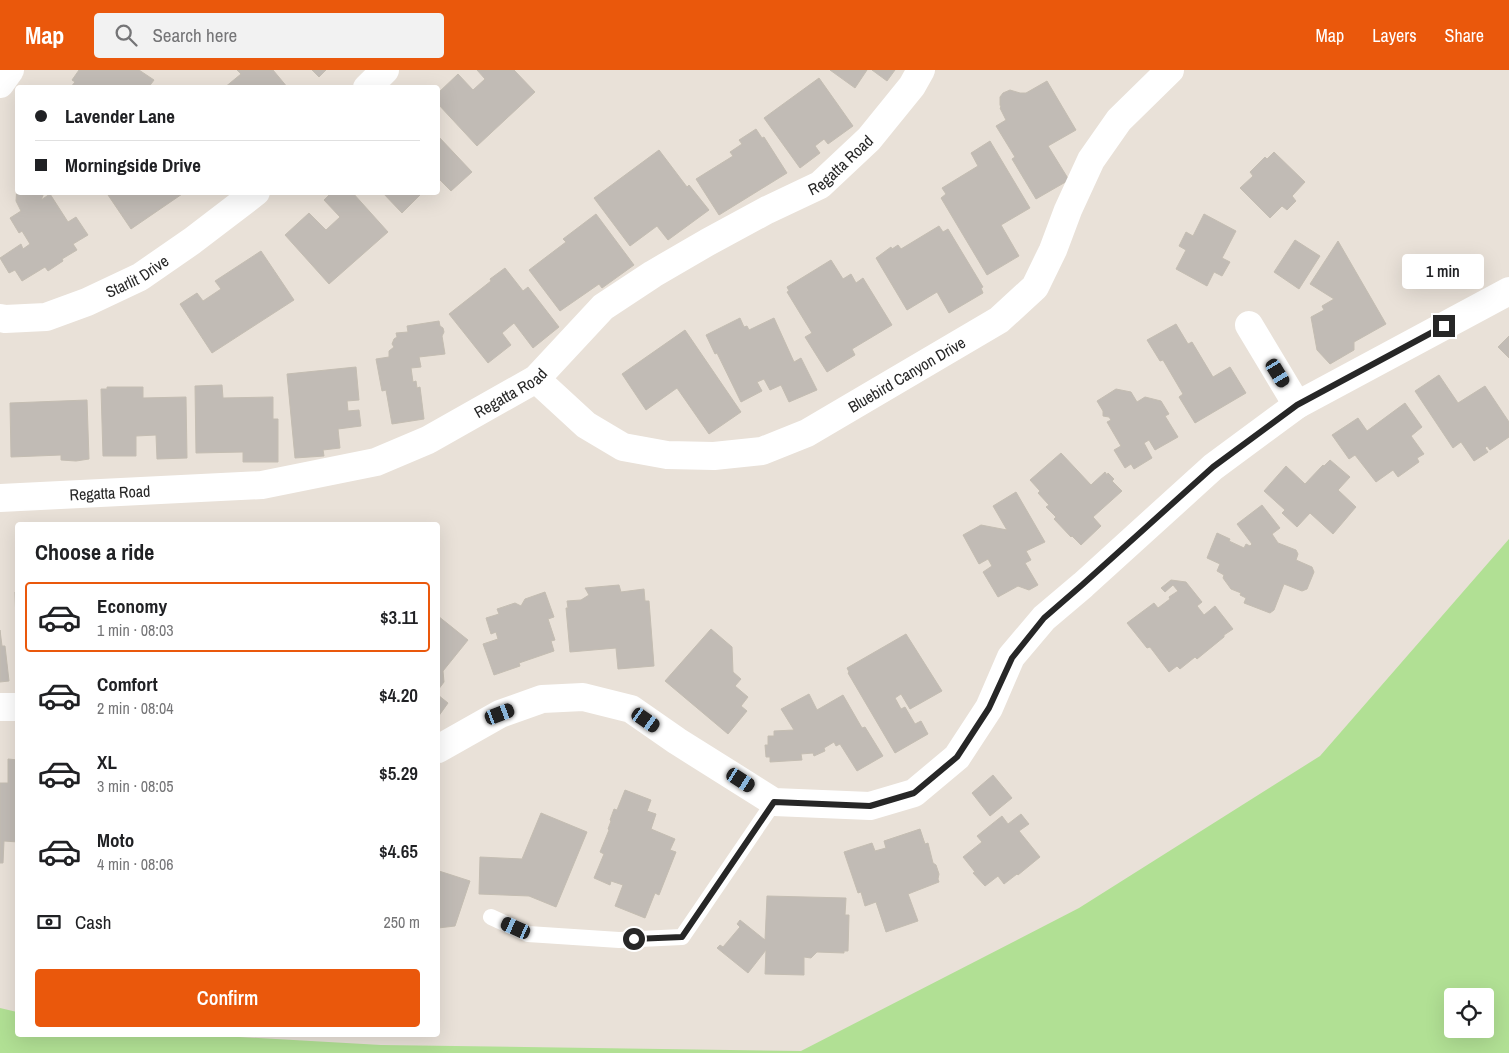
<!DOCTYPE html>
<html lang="en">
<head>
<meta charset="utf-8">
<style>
	body { margin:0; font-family:"Archivo Narrow",sans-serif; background:#f2f2f2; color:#202124; height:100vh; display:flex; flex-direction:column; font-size:19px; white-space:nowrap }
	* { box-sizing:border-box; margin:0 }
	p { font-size:16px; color:#757577 }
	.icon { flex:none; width:28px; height:28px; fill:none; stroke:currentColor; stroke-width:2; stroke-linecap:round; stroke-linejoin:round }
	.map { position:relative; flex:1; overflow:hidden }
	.sheet { position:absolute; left:15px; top:452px; width:425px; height:515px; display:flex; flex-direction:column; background:#fff; border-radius:5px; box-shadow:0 5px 20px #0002 }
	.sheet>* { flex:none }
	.top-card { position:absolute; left:15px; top:15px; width:425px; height:110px; border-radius:5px; box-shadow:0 5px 20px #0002; display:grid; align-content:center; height:110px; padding:0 20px; background:#fff }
	.controls { position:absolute; left:1444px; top:918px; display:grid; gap:10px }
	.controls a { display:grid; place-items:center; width:50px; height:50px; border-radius:5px; background:#fff; box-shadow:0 5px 20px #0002; font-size:25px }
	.end { position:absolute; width:22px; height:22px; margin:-11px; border:6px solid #272727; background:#fff; box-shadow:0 0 0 2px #fff }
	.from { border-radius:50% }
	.bubble { position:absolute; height:35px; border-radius:5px; background:#fff; box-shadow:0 5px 20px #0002; font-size:16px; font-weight:600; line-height:35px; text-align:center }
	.car { position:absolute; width:15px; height:30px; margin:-15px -8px; border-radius:6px; box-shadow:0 0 4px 1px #0007; background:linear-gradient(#222 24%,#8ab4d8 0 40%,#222 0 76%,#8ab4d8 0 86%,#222 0) }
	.top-card b { display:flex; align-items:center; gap:18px; height:48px; font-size:19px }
	.top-card b+b { border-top:1px solid #e0e0e0 }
	.top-card i { width:12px; height:12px; background:#202124 }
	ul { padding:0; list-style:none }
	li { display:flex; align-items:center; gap:15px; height:70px; margin:0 10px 8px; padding:0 10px; border:2px solid transparent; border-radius:5px }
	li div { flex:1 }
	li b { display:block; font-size:19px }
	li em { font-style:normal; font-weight:600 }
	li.active { border-color:#ea580c }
	li>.icon { width:45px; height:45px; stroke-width:1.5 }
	h2 { padding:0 20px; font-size:22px; line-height:60px }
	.pay { display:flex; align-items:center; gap:12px; height:55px; padding:0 20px; font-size:19px }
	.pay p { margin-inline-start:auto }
	.primary-button { display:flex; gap:10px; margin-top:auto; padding:10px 20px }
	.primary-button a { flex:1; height:58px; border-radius:5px; background:#ea580c; color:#fff; font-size:20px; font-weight:600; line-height:58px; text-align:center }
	header { display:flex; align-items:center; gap:30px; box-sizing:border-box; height:70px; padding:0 25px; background:#ea580c; color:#fff }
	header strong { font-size:24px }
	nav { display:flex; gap:28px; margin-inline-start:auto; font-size:18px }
	.search { width:350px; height:45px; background:#f2f2f2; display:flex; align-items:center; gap:12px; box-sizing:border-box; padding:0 18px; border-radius:5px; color:#757577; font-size:19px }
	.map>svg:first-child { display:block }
</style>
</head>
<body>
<header>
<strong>Map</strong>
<div class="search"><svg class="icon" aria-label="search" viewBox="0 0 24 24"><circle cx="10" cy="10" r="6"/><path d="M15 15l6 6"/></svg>Search here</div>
<nav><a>Map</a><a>Layers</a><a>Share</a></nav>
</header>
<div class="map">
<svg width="1509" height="983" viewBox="0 0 1509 983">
	<rect width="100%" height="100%" fill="#e9e1d8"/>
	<path fill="#b1e094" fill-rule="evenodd" d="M1509 469V983H0V938L17 942 18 965H205L381 975 801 981 1079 838 1320 686ZM1452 926H1485V959H1452Z"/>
	<g fill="#c1bbb5" stroke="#c4bdb2">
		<path d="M79 0H139L154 10 148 18H70L75 12 72 10Z"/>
		<path d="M237 0H273L288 18H224L241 4Z"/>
		<path d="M312 0H326L319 7Z"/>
		<path d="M477 0H514L535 22 477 76 438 34V23L458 4 473 20 485 9Z"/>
		<path d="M830 0H867L855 18Z"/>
		<path d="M872 0H895L887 11Z"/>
		<path d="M819 8 853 56 828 74 824 69 815 76 820 83 800 98 764 48Z"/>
		<path d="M1047 11 1076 60 1048 76 1069 110 1036 129 1012 89 1015 87 996 56 1006 50 1000 38 1001 37 1000 35V27L1003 23 1010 20 1020 23H1026Z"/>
		<path d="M756 59 762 68 764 67 787 103 719 145 696 109 733 86 730 82 742 74 739 70Z"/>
		<path d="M438 66 472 102 451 121 438 108V109Z"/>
		<path d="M990 71 1030 138 1001 155 1019 186 987 205 941 128 946 124 942 118 978 96 971 83Z"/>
		<path d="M659 80 687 117 689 115 709 140 668 170 657 156 630 176 594 128Z"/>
		<path d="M1274 82 1305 112 1292 126 1296 131 1287 140 1282 136 1270 148 1240 118 1253 106 1250 102 1265 87 1267 89Z"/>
		<path d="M17 116 18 122 44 123 41 130 50 124 68 152 76 147 88 165 73 174 77 180 62 189 63 191 48 201 45 197 22 211 15 200 9 203 0 188 21 174 23 179 30 174 22 161 19 163 10 148 21 141 16 131Z"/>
		<path d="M106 122H185L131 159Z"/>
		<path d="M332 122H352L388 162 329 214 285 165 309 143 326 160 340 147 324 130Z"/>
		<path d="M382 122H423L402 143Z"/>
		<path d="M596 144 634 195 602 218 599 214 560 241 529 200 566 172 563 169Z"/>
		<path d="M1204 144 1236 161 1222 188 1230 192 1222 206 1214 202 1207 216 1176 199 1186 180 1179 176 1186 162 1193 166Z"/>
		<path d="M939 156 943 162 948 159 983 217 981 218 983 223 949 243 937 222 907 240 876 188 891 177 892 179 898 175 901 179Z"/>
		<path d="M1295 170 1320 186 1299 219 1274 202Z"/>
		<path d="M1338 171 1386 254 1354 272V280L1330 294 1317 280 1311 247 1324 240 1322 236 1334 229 1310 214Z"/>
		<path d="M261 181 294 230 212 283 180 234 197 223 203 231 221 219 215 211Z"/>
		<path d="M831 190 843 209 851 204 856 213 863 208 892 255 852 279 855 285 827 302 805 267 812 263 787 222 789 221 787 217Z"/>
		<path d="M505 198 523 221 528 217 559 257 533 278 514 253 502 263 511 275 488 293 449 244 491 211 490 209Z"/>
		<path d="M740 248 744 257 747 256 749 260 774 248 794 292 801 288 817 320 789 332 781 315 770 320 764 309 757 312 762 321 741 332 717 283 715 284 706 265Z"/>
		<path d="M439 251 440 256 443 258 444 262 442 266 445 284 419 287 421 297 411 298 413 312 416 311 417 318 420 317 424 349 392 354 386 320 382 321 376 289 389 287V281L394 277 392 274 394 269 397 267 396 263 408 262 407 256Z"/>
		<path d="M1176 254 1188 274 1192 272 1213 307 1230 297 1246 323 1195 353 1179 327 1183 324 1163 290 1160 291 1147 270Z"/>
		<path d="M685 260 741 342 709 364 677 318 646 340 622 304Z"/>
		<path d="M1509 266V288L1498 277Z"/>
		<path d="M356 297 359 330 347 331 348 341 359 340 361 356 338 359 340 378 323 380 324 386 295 388 287 304Z"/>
		<path d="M1439 305 1458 333 1485 316 1509 352V367L1490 380 1487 376 1485 378 1488 382 1474 391 1461 372 1453 378 1415 321Z"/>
		<path d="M222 315 223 328 273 327V349H278V392H243V382L196 383 195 316Z"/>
		<path d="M107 317H143V328L186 327 187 388 157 389 156 365 136 366V386H103L101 319H107Z"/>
		<path d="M1116 319 1131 322 1137 332 1145 327 1161 331 1169 344 1165 346 1178 367 1155 380 1149 370 1144 373 1152 388 1134 399 1131 394 1125 398 1114 380 1121 376 1107 352 1111 350 1109 347 1103 346V341L1097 331Z"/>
		<path d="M87 330 89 389 76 391 61 390V385L11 387 10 333Z"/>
		<path d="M1405 333 1422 357 1411 366 1424 384 1417 388 1419 392 1398 407 1393 400 1376 412 1355 385 1349 389 1332 365 1358 348 1367 361Z"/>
		<path d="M1061 383 1091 415 1105 402 1107 405 1108 403 1114 409 1112 411 1122 421 1093 447 1101 456 1081 475 1072 466 1071 467 1054 449 1056 447 1046 437 1049 435 1038 423 1040 421 1030 410Z"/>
		<path d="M1330 390 1350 407 1338 420 1356 437 1333 464 1310 443 1297 457 1282 443 1285 440 1264 421 1286 396 1305 414 1323 395 1324 396Z"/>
		<path d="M1016 422 1045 472 1026 481 1031 490 1025 493 1038 515 1029 520 1018 516 998 527 983 502 992 496 988 489 979 494 963 465 981 455 1007 460 993 436Z"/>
		<path d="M1262 435 1280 458 1272 464 1278 473 1296 480 1298 484 1296 490 1312 497 1314 502 1307 519 1302 521 1284 514 1274 540 1270 543 1244 533 1246 528 1240 525 1241 523 1231 519 1223 508 1224 505 1217 501 1220 494 1207 488 1217 463 1230 469 1229 471 1244 478 1246 474 1250 476 1252 474 1237 454Z"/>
		<path d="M1171 510 1186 512 1202 532 1197 536 1204 545 1215 536 1233 559 1224 565V567L1197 589 1195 587 1180 599 1177 596 1169 602 1150 577 1147 578 1127 553 1154 533 1158 538 1170 529 1169 527 1178 521 1173 515 1165 522 1161 518Z"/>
		<path d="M619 515 621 522 644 519 645 531H649L654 596 618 599 616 578 570 582 566 538H568L567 531 581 530 589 525 585 518Z"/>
		<path d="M15 522H18V553H16Z"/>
		<path d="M545 522 554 547 548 549 555 570 551 571 554 581 519 593 520 596 494 605 483 574 498 569 496 562 491 564 486 548 499 544 497 539 515 533 521 536 525 529Z"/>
		<path d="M438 546 468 570 443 601 444 612 438 620Z"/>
		<path d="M711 559 732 577 733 602 741 609 735 616 748 627 741 636 747 641 728 664 665 611Z"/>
		<path d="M0 560 2 576H5L9 611 0 612Z"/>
		<path d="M906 564 942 621 910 639 901 624 895 628 901 639 905 637 915 654 921 651 928 664 895 683 848 603 849 602 847 598Z"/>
		<path d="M809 624 817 640 843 625 862 658 865 657 883 686 857 701 840 674 836 676 834 672 824 678 825 681 814 686 813 683 801 684 802 690 770 692V687H766L765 675H768V666H774V661L794 660 781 639Z"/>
		<path d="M438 625 448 633 438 647Z"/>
		<path d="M8 689 18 690V772L4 771 3 793H0V713H8Z"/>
		<path d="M993 705 1012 728 990 746 972 723Z"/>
		<path d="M625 720 651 730 647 741 656 744 651 759 675 769 670 780 676 782 659 825 655 823 645 848 615 836 623 815 611 811 610 815 594 808 604 784 600 782 609 760 608 759 611 751 610 750 614 739 617 740Z"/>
		<path d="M541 743 587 762 556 837 529 826 479 824 480 787 522 789Z"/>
		<path d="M1021 744 1029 754 1019 761 1040 787 1018 805 1017 804 1004 814 998 806 985 816 973 803 975 802 963 787 982 772 977 766 1002 746 1008 754Z"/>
		<path d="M920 759 925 774 928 773 933 793 936 795 939 804 938 809 939 812 908 824 918 851 886 862 876 832 865 836 861 822 858 823 844 782 872 773 875 781 886 778 884 771Z"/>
		<path d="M439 801 470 811 455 856 438 858V806Z"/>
		<path d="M767 826 846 828 845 845H849L848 881H844V883L817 882 811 888 804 887V905L765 904 766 880 748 903 717 878 720 875 723 877 740 857 737 854 740 850 765 870Z"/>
	</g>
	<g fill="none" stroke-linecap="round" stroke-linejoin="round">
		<path stroke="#fff" stroke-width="16" d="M491 847 528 864 619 870 682 867 774 732"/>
		<g stroke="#fff" stroke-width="28">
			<path d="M367 18 385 0"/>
			<path id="s1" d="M0 248 5 249 46 247 87 232 140 207 192 171 256 122"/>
			<path d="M1249 255 1297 335"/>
			<path id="s2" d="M536 309 586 355 623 377 667 385 714 386 762 381 807 363 999 250 1035 217 1053 180 1068 140 1091 90 1119 50 1170 0"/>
			<path id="s3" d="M0 428 262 415 376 392 428 370 536 309 603 237 653 204 708 172 767 140 820 115 869 69 912 16 921 0"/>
		</g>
		<g stroke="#fff" stroke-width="28">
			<path d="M0 14 10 0"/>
			<path d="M0 637H18"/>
			<path d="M438 679 500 644 542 629 583 627 631 639 677 671 774 732 870 736 914 723 957 687 989 638 1011 587 1044 548 1083 515 1213 397 1297 335 1509 221"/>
		</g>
	</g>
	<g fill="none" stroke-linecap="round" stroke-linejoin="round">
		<path stroke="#272727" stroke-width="6" d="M634 869 682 867 774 732 870 736 914 723 957 687 989 638 1012 588 1044 548 1082 515 1213 397 1297 335 1444 256"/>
	</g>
	<g text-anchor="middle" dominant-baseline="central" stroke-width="4" stroke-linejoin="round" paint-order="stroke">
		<g font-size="16" fill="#272727" stroke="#fff">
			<text stroke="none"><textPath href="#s3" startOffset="935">Regatta Road</textPath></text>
			<text stroke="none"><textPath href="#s1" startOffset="146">Starlit Drive</textPath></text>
			<text stroke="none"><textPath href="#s2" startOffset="415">Bluebird Canyon Drive</textPath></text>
			<text stroke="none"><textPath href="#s3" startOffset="530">Regatta Road</textPath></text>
			<text stroke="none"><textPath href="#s3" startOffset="110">Regatta Road</textPath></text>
		</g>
	</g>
</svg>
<div class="controls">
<a><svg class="icon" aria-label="locate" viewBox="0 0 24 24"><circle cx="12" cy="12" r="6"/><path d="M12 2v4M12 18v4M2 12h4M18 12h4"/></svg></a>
</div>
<i class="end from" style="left:634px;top:869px"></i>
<i class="end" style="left:1444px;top:256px"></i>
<div class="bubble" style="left:1402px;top:184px;width:82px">1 min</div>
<i class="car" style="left:1278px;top:303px;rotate:149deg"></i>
<i class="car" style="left:500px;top:644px;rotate:69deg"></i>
<i class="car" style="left:646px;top:650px;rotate:125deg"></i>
<i class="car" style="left:741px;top:710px;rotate:123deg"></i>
<i class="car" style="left:516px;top:858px;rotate:294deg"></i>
<div class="top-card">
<b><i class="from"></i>Lavender Lane</b>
<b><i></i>Morningside Drive</b>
</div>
<section class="sheet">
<h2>Choose a ride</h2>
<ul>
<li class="active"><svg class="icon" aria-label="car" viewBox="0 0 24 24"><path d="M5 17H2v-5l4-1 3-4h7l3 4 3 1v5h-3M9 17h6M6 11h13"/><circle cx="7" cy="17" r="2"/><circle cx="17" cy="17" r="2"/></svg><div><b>Economy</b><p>1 min · 08:03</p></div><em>$3.11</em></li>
<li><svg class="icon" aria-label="car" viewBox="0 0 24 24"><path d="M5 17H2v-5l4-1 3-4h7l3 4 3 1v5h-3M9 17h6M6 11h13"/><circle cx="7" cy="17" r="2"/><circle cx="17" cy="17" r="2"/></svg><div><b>Comfort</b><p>2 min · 08:04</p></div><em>$4.20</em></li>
<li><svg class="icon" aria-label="car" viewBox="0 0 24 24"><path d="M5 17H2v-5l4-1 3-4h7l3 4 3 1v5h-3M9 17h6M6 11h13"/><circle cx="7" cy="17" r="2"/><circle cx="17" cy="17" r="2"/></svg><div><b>XL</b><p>3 min · 08:05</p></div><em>$5.29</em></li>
<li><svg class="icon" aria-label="car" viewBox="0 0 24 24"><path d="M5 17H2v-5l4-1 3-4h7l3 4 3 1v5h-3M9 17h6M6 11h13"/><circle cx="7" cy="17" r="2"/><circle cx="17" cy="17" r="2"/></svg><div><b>Moto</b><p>4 min · 08:06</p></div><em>$4.65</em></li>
</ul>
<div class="pay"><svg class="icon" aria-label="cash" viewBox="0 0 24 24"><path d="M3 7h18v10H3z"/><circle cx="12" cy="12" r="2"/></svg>Cash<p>250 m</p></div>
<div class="primary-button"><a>Confirm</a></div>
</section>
</div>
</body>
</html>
